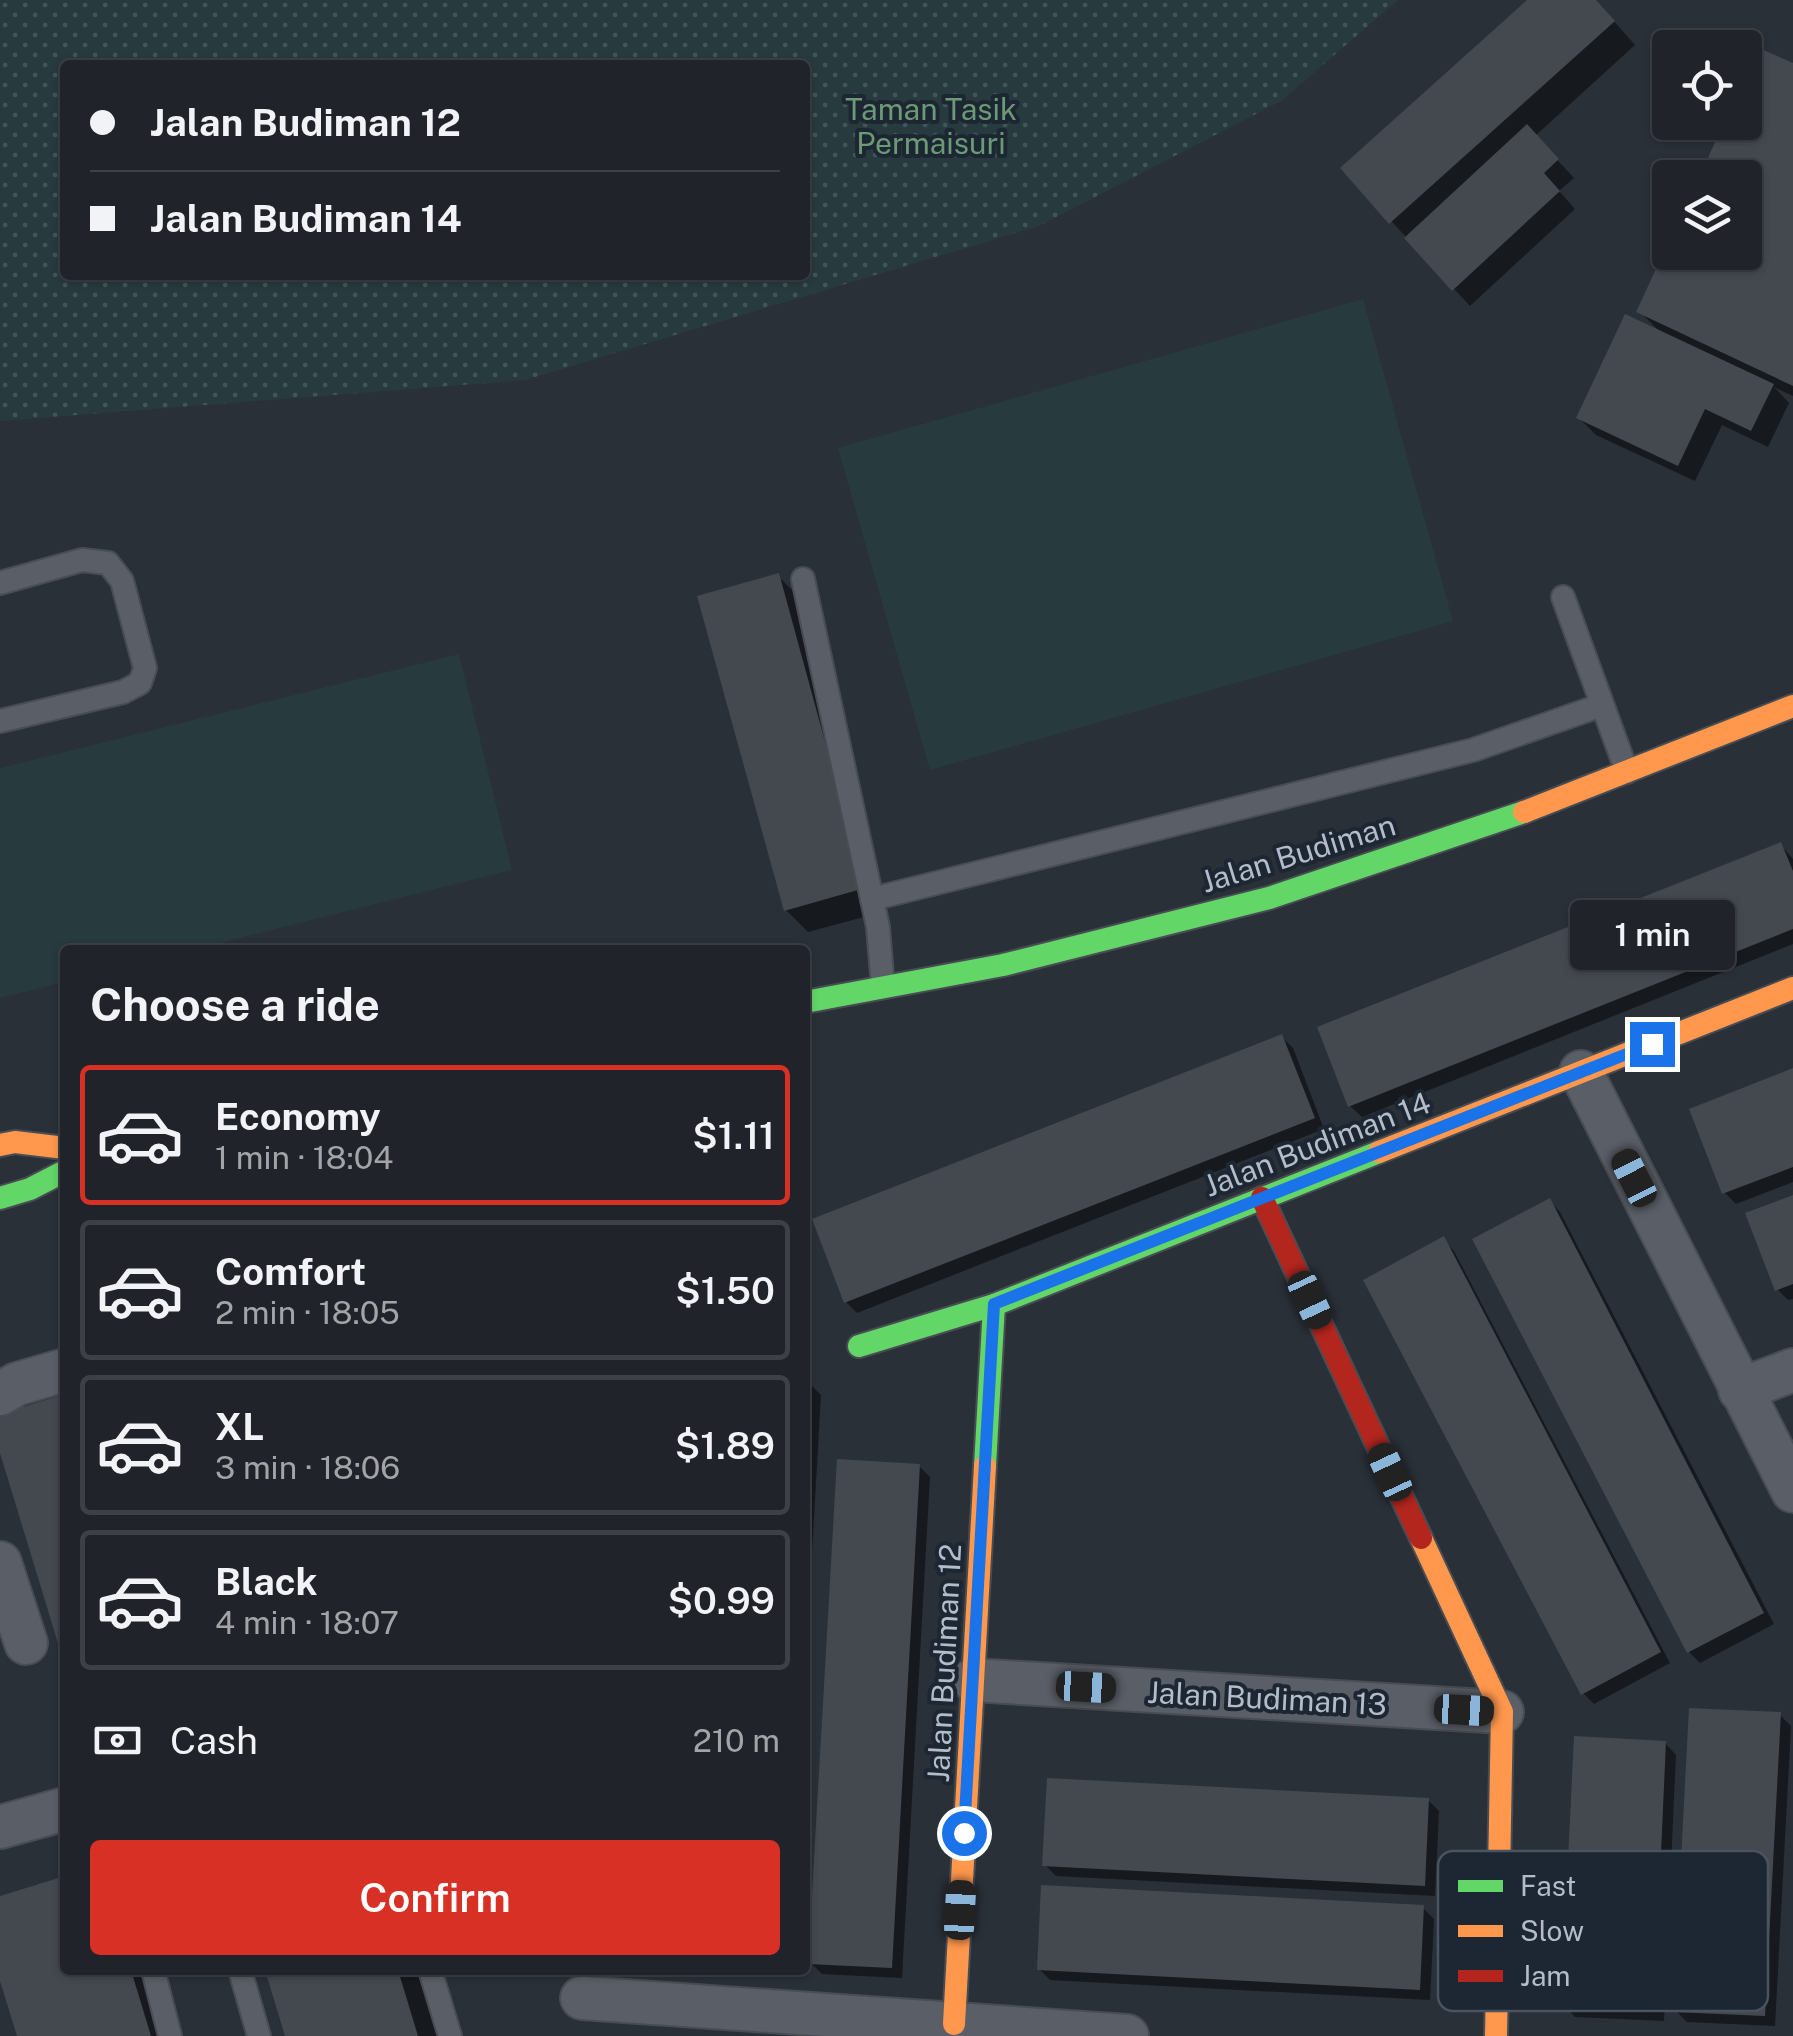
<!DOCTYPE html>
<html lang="en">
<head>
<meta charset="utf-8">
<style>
	body { margin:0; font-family:"Public Sans",sans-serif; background:#2d3036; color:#f1f3f6; height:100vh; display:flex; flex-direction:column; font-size:38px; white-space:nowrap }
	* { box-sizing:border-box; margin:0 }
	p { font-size:32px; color:#a2a4a8 }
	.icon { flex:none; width:55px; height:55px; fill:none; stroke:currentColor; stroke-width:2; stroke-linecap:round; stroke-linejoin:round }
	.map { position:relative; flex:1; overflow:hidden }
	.drawer { position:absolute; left:60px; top:945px; width:750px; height:1030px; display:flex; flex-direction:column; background:#20242a; border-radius:10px; box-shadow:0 2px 8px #0004,0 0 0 2px #3d4147 }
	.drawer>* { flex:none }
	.hud { position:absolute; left:60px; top:60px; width:750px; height:220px; border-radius:10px; box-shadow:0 2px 8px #0004,0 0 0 2px #3d4147; display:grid; align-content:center; height:220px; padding:0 30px; background:#20242a }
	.tools { position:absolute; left:1652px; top:30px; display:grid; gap:20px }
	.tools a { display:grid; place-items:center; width:110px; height:110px; border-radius:10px; background:#20242a; box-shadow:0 2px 8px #0004,0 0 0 2px #3d4147; font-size:50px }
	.end { position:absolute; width:45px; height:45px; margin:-22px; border:12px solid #1a73e8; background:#fff; box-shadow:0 0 0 5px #fff }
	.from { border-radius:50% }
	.bubble { position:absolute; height:70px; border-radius:10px; background:#20242a; box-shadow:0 2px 8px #0004,0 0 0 2px #3d4147; font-size:32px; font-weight:600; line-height:70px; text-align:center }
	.car { position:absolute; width:30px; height:60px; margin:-30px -15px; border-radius:12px; box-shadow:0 0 8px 2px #0007; background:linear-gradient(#222 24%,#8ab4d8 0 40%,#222 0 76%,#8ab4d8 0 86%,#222 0) }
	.hud b { display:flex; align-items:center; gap:35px; height:95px; font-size:38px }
	.hud b+b { border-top:2px solid #3d4147 }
	.hud i { width:25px; height:25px; background:#f1f3f6 }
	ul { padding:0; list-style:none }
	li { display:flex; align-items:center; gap:30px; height:140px; margin:0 20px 15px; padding:0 10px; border:5px solid #3d4147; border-radius:10px }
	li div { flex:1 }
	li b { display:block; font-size:38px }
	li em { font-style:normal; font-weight:600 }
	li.current { border-color:#d93025 }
	li>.icon { width:90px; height:90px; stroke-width:1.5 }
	h2 { padding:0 30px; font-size:45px; line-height:120px }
	.pay { display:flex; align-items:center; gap:25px; height:110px; padding:0 30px; font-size:38px }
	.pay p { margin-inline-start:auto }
	.button { display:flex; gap:20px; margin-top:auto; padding:20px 30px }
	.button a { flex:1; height:115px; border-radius:10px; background:#d93025; color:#fff; font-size:40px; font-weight:600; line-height:115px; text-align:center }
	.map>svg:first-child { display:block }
</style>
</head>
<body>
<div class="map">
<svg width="1793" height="2036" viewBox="0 0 1793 2036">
	<defs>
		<pattern id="park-dots" width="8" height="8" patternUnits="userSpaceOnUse" patternTransform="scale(2.5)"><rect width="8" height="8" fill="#273a3e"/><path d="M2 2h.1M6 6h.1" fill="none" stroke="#445559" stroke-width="1.8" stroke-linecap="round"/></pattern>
	</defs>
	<rect width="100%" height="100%" fill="#2a3038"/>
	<g fill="#273a3e">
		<path d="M1363 299 1453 621 930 770 838 448Z"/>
		<path d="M459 654 512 870 192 950H65V982L0 998V768Z"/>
	</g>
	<path fill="url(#park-dots)" fill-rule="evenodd" d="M0 0H1398L1281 101 1039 226 525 380 0 421ZM65 65H805V275H65Z"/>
	<g fill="#0007">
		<path d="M1530 0H1595L1635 45 1535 136 1574 178 1559 191 1575 209 1470 306 1343 169Z"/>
		<path d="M1793 66V396L1774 387 1789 403 1768 447 1722 425 1695 481 1596 435 1579 418 1661 333 1639 311 1670 245V252H1745V84Z"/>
		<path d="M778 576 801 599 886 911 808 932 786 910Z"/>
		<path d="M1781 845 1793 859V944L1362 1117 1350 1106Z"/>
		<path d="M1282 1037 1293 1048 1324 1129 857 1313 846 1302Z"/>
		<path d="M1793 1071V1182L1736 1204 1725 1193 1692 1110Z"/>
		<path d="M1793 1197V1299L1788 1300 1777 1289Z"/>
		<path d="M1550 1201 1560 1212 1774 1624 1700 1663 1689 1652Z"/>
		<path d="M1443 1240 1454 1251 1670 1663 1594 1704 1583 1693Z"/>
		<path d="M805 1383 810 1384 821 1395 805 1675Z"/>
		<path d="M919 1466 930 1477 902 1978 822 1974 811 1963Z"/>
		<path d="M1780 1715 1791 1726 1775 2026 1687 2022 1676 2011Z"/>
		<path d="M1665 1743 1676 1755 1664 2021 1575 2017 1564 2005Z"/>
		<path d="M1428 1800 1439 1811 1435 1896 1056 1876 1045 1865Z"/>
		<path d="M65 1879V1970H152L172 2036H19L0 1973V1899Z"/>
		<path d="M1423 1908 1434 1919 1430 2000 1050 1980 1039 1969Z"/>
		<path d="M268 1970H420L440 2036H288Z"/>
	</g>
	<g fill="#444950">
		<path d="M1527 0H1596L1615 21 1389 224 1340 168Z"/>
		<path d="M1759 48 1793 63V386L1636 312 1670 239V252H1745V178H1699L1724 122H1745V78Z"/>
		<path d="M1527 124 1559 159 1544 173 1560 191 1452 291 1404 238Z"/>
		<path d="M1625 314 1774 384 1751 431 1705 409 1678 466 1576 418Z"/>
		<path d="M779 573 865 888 784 911 697 596Z"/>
		<path d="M1781 842 1793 871V929L1348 1107 1317 1027Z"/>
		<path d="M1282 1034 1315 1118 844 1303 812 1219Z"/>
		<path d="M1793 1068V1167L1722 1194 1689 1109Z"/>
		<path d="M1793 1195V1284L1775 1291 1745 1213Z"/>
		<path d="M1550 1198 1764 1613 1687 1653 1472 1239Z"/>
		<path d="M1444 1236 1661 1652 1581 1695 1363 1280Z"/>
		<path d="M805 1381H811L808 1438H805Z"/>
		<path d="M65 1394V1663H64L0 1453V1414Z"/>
		<path d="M837 1459 920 1464 892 1968 808 1964Z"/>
		<path d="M1689 1708 1781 1712 1765 2016 1673 2012Z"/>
		<path d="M1574 1736 1666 1741 1654 2011 1561 2006Z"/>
		<path d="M1047 1778 1429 1798 1425 1886 1042 1866Z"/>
		<path d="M65 1876V1970H131L151 2036H17L0 1981V1896Z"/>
		<path d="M1041 1885 1424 1905 1420 1990 1037 1970Z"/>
		<path d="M265 1970H398L418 2036H285Z"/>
	</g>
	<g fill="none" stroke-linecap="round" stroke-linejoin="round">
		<g stroke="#484c53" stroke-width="26">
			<g id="lane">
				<path d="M803 579 878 927 883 987"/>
				<path d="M0 583 82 560 108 563 122 581 145 668 140 683 123 692 0 721"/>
				<path d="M1563 597 1627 772"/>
				<path d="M872 899 1473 750 1602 705"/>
				<path d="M153 1970 170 2036"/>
				<path d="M240 1970 259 2036"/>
				<path d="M430 1970 450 2036"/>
			</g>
		</g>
		<g stroke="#484c53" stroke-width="46">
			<g id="street">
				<path d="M1581 1072 1793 1491"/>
				<path d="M1740 1390 1793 1370"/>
				<path d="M0 1394 17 1384 65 1370"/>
				<path d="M0 1563 26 1643"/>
				<path d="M973 1680 1502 1712"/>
				<path d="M0 1827 65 1809"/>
				<path d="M582 1998 1127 2036"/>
			</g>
		</g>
		<g stroke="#484c53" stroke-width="26">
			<g id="fast">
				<path d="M805 1002 1003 965 1269 898 1524 812"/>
				<path d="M0 1198 30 1189 65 1171"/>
				<path d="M859 1346 994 1305 1379 1152"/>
				<path d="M985 1466 994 1305"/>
			</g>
		</g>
		<g stroke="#484c53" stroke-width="26">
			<g id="slow">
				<path d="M1524 812 1793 706"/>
				<path d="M0 1145 15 1142 65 1148"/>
				<path d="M1379 1152 1793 988"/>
				<path d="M1421 1538 1502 1712 1496 2036"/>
				<path d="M954 2024 985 1466"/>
			</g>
		</g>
		<g stroke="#484c53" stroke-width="26">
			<path id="jam" d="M1262 1198 1421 1538"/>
		</g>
		<use href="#lane" stroke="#5a5e66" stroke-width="22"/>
		<use href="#street" stroke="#5a5e66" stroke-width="42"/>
		<use href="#fast" stroke="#63d668" stroke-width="22"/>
		<use href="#slow" stroke="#ff974d" stroke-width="22"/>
		<use href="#jam" stroke="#b3261e" stroke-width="22"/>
	</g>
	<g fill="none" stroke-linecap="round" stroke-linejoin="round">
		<path stroke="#1a73e8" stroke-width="12" d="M964 1833 994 1304 1652 1044"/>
	</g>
	<g text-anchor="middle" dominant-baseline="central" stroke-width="8" stroke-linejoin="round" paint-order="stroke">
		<g font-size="30" fill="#6b9a76" stroke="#1d2633">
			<text x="931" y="109">Taman Tasik<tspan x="931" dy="34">Permaisuri</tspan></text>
		</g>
		<g font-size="30" fill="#b4bcc9" stroke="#1d2633">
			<text transform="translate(1298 853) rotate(-17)">Jalan Budiman</text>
			<text transform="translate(1317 1144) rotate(-21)">Jalan Budiman 14</text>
			<text transform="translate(944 1663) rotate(-87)">Jalan Budiman 12</text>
			<text transform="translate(1267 1698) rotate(3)">Jalan Budiman 13</text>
		</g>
	</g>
	<rect x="1438" y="1851" width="330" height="160" rx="15" fill="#1d2633" stroke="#4a5360" stroke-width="2.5"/>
	<rect x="1458" y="1880" width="45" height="12" fill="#63d668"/>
	<rect x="1458" y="1925" width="45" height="12" fill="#ff974d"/>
	<rect x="1458" y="1970" width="45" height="12" fill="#b3261e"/>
	<g font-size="28" fill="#b4bcc9">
		<text x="1520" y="1896">Fast</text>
		<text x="1520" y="1941">Slow</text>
		<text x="1520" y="1986">Jam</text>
	</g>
</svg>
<div class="tools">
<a><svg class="icon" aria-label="locate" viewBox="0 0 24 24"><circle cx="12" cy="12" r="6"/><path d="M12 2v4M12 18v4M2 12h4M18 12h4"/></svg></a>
<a><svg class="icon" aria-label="layers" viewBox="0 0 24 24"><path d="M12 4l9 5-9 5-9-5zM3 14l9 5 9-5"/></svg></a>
</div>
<i class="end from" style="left:964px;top:1833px"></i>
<i class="end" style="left:1652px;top:1044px"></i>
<div class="bubble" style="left:1570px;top:900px;width:165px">1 min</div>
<i class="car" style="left:1634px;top:1178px;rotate:333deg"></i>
<i class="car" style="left:1310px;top:1300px;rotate:155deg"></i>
<i class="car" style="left:1390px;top:1472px;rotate:335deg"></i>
<i class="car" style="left:1086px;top:1687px;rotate:93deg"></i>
<i class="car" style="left:1464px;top:1710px;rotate:93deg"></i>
<i class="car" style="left:960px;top:1910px;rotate:3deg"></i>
<div class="hud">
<b><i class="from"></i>Jalan Budiman 12</b>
<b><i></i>Jalan Budiman 14</b>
</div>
<section class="drawer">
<h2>Choose a ride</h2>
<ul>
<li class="current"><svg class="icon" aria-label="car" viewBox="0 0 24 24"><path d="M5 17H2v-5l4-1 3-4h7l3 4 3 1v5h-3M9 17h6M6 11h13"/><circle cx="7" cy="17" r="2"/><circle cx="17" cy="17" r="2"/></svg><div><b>Economy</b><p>1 min · 18:04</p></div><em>$1.11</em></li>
<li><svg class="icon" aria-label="car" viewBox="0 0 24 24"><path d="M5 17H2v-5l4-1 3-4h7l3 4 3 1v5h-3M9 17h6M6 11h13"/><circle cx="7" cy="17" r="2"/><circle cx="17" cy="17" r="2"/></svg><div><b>Comfort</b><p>2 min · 18:05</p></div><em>$1.50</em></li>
<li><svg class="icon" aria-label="car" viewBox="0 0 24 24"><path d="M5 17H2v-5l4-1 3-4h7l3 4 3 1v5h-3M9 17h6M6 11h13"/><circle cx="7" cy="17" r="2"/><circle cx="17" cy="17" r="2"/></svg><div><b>XL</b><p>3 min · 18:06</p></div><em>$1.89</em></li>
<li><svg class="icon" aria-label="car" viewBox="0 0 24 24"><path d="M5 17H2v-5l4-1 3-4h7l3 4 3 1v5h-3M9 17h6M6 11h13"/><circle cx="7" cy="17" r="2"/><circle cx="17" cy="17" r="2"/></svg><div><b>Black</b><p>4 min · 18:07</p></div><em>$0.99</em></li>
</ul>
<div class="pay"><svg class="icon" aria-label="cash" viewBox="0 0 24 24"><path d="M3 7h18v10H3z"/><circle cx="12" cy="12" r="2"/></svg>Cash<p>210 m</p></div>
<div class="button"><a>Confirm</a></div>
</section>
</div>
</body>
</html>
